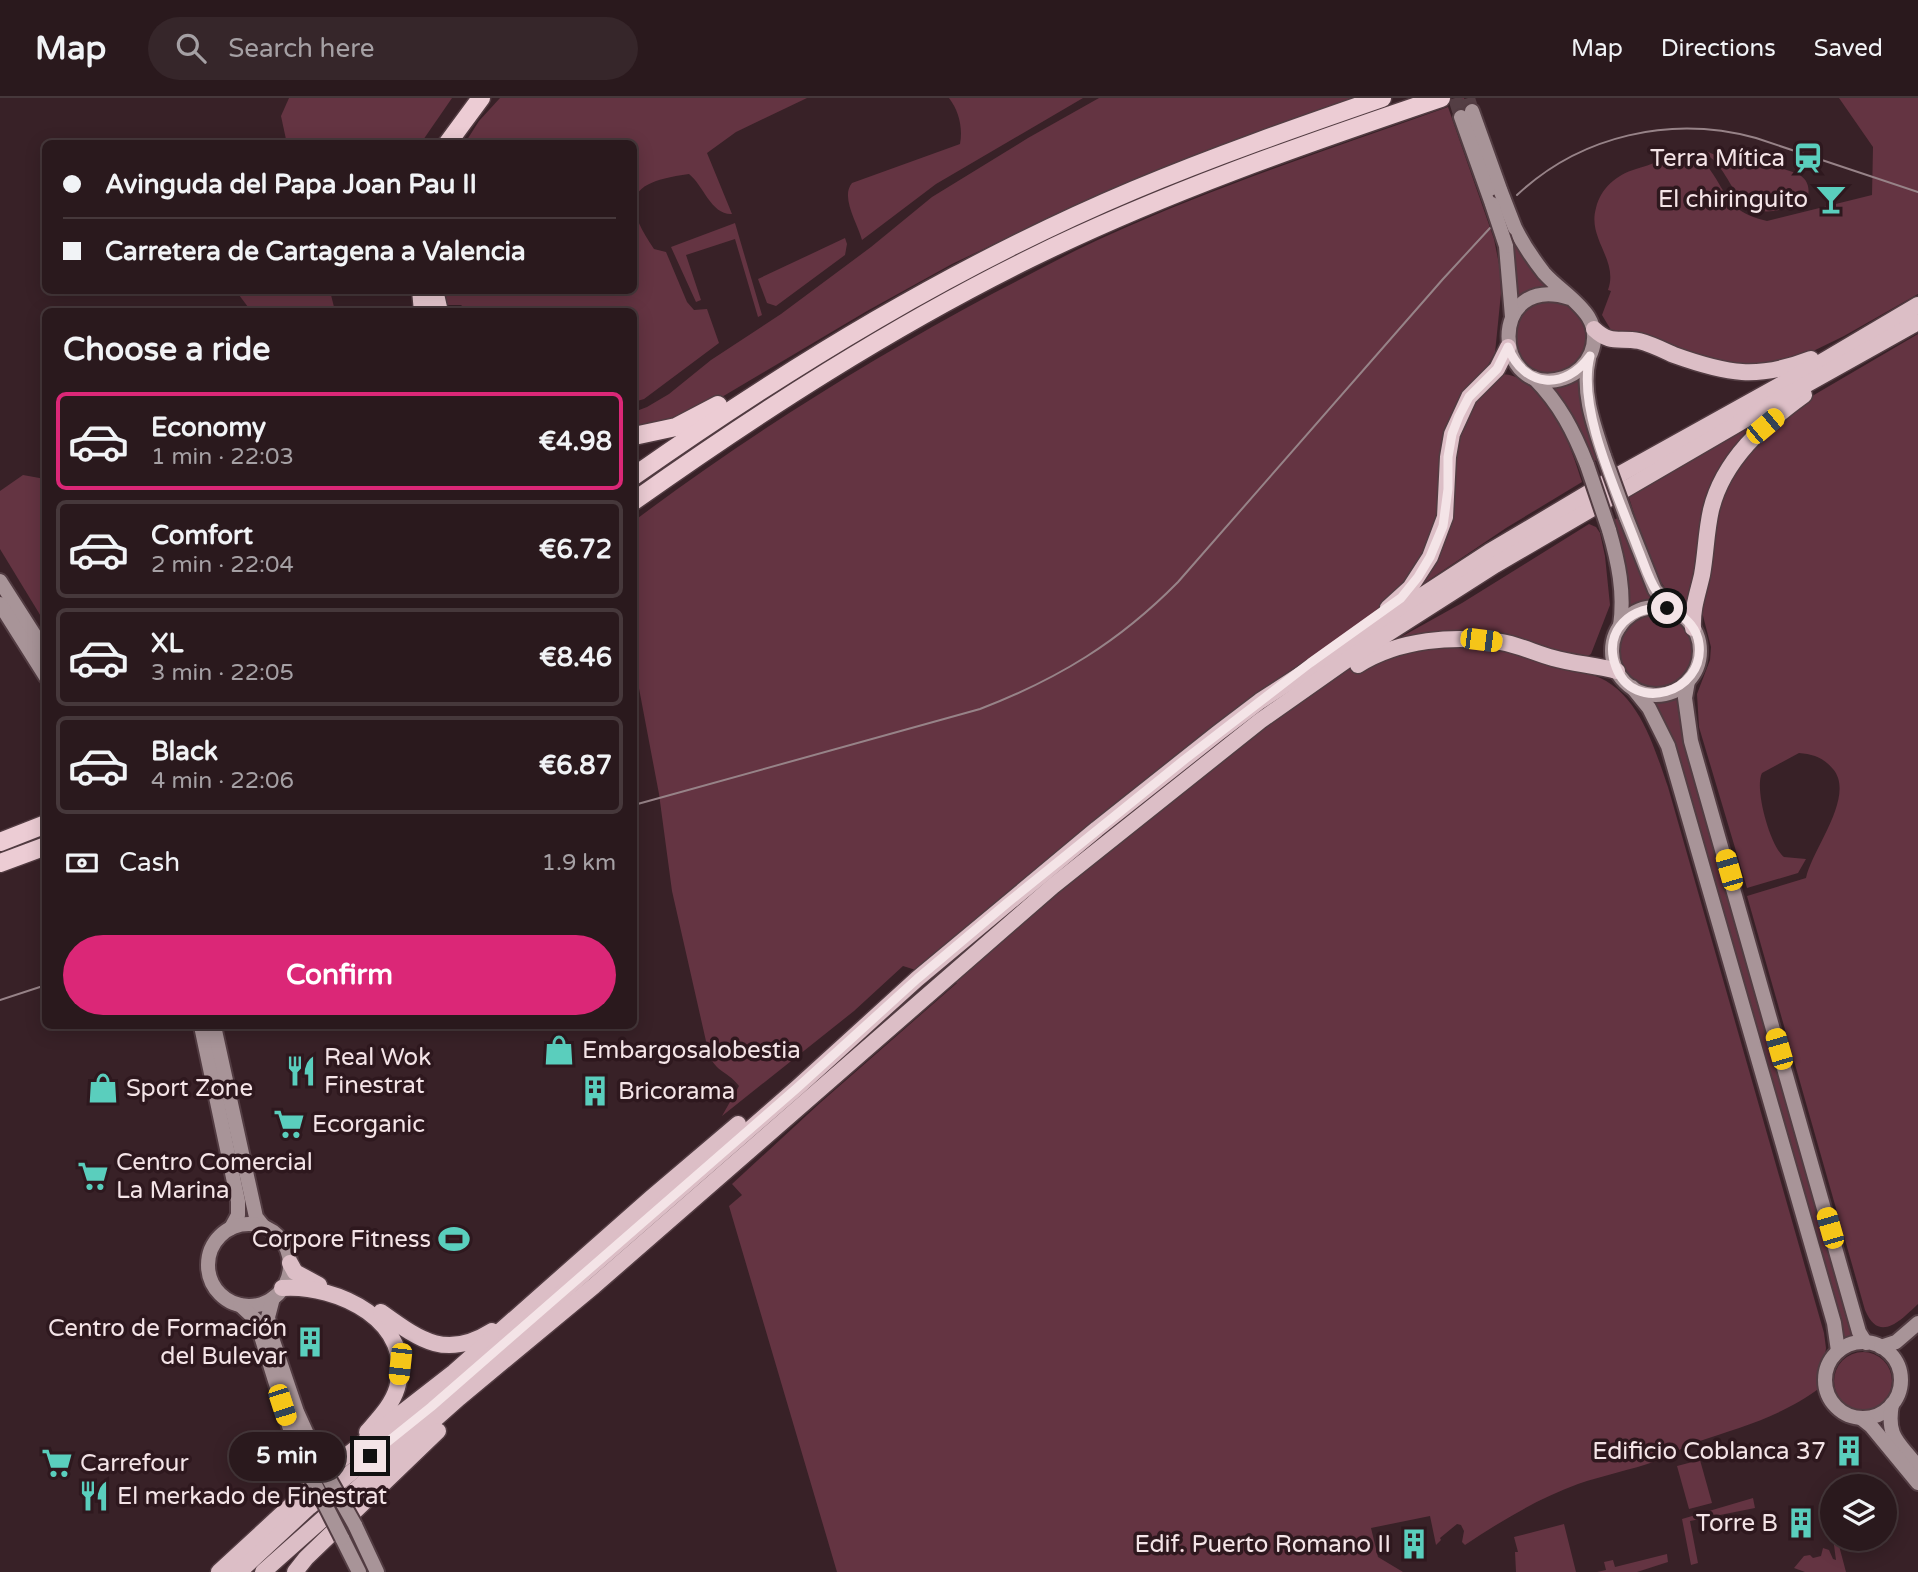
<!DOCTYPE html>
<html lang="en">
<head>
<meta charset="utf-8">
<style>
	body { margin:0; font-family:"Varela Round",sans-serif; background:#36262a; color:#f1f3f6; height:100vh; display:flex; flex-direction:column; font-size:26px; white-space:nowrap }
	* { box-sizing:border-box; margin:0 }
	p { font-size:23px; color:#a5a0a4 }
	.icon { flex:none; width:38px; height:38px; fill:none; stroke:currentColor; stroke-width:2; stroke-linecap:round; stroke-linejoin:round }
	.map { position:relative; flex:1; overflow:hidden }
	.details { position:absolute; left:42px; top:210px; width:595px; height:721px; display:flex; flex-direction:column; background:#2a191d; border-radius:10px; box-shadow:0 4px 18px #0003,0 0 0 2px #46383b }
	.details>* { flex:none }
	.banner { position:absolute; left:42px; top:42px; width:595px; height:154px; border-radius:10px; box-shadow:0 4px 18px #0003,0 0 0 2px #46383b; display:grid; align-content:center; height:154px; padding:0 21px; background:#2a191d }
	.buttons { position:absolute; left:1820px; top:1376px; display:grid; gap:14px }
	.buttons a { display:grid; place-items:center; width:77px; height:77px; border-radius:50%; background:#2a191d; box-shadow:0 4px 18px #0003,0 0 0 2px #46383b; font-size:35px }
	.end { position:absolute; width:32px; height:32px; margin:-16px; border:9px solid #f4e4e7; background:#111; box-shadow:0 0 0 4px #111 }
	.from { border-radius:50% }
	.bubble { position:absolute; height:49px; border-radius:24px; background:#2a191d; box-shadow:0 4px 18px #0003,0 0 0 2px #46383b; font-size:23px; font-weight:800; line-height:49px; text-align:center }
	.car { position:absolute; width:21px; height:42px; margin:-21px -10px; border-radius:9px; box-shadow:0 0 5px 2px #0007; background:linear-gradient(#f5c518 24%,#345 0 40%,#f5c518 0 76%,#345 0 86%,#f5c518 0) }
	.banner b { display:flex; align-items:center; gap:24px; height:66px; font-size:26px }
	.banner b+b { border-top:2px solid #46383b }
	.banner i { width:18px; height:18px; background:#f1f3f6 }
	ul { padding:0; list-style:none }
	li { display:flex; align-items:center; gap:21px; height:98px; margin:0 14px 10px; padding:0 7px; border:4px solid #46383b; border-radius:10px }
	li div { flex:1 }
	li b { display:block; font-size:26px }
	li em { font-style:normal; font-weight:800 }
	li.current { border-color:#db2777 }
	li>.icon { width:63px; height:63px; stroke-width:1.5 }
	h2 { padding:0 21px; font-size:32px; line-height:84px }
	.pay { display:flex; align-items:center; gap:18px; height:77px; padding:0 21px; font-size:26px }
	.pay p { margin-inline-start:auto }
	.cta { display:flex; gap:14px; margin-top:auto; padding:14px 21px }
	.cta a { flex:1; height:80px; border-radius:42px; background:#db2777; color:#fff; font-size:28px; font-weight:800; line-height:80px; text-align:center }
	header { display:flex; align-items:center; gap:42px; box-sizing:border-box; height:98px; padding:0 35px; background:#2a191d; border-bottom:2px solid #46383b }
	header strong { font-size:33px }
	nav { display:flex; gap:38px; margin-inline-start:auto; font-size:24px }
	.search { width:490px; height:63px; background:#36262a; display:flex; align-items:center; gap:18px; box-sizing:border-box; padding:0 24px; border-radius:38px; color:#a5a0a4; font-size:26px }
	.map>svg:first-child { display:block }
</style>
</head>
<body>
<header>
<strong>Map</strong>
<div class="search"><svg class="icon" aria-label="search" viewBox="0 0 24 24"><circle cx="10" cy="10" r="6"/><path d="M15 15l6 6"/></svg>Search here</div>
<nav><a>Map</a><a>Directions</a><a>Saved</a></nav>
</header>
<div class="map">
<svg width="1918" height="1474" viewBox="0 0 1918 1474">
	<rect width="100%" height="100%" fill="#382127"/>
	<g fill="#643442">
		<path d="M289 0H452L421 45 287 46 281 18Z"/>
		<path d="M500 0H807L736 34 707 55 732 116C711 117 704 88 689 76 629 84 620 101 654 151L666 154 687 204 694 212 707 211 719 245 644 301 634 304V214L468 213 461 207H442L438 193 634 192V46L465 45 479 23Z"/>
		<path d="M949 0H1083L936 86 862 142C858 126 840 99 852 85L960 46C963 30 959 13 949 0Z"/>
		<path d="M1099 0H1357L1245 39 1011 138 952 166 867 213 705 309 679 321 634 332V314L647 309 669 296 711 262 781 216 871 149 932 99 1028 40Z"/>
		<path d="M1459 0H1464L1473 28 1550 190C1536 190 1525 195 1515 206L1506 135Z"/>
		<path d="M1839 0H1918V196L1844 238 1805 257 1777 267 1725 269 1611 232 1602 217 1611 193 1608 192C1619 162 1587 141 1596 110 1601 90 1616 77 1636 71 1651 67 1667 59 1682 57 1710 54 1718 92 1734 107 1743 116 1754 120 1767 123L1872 97 1873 49Z"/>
		<path d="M1448 9 1494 141 1500 171 1501 195 1495 255 1487 269 1490 272 1465 297 1436 427 1429 448 1400 492 1361 525 1380 554 1429 547H1491L1593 574V577C1639 593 1654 649 1668 689L1824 1235 1826 1250 1821 1289C1779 1320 1743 1328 1694 1345 1681 1350 1669 1358 1656 1363 1631 1372 1604 1377 1578 1386 1537 1401 1501 1423 1465 1447L1462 1444 1464 1433 1461 1427 1457 1426 1440 1440 1441 1442 1436 1447 1430 1418 1371 1430 1378 1459 1403 1474H837L729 1108 742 1097 732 1086 820 1005 957 885 903 868 854 913 722 1018 739 988C726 971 714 975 708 952L672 793 659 696 634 564V423C747 338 867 263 992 196 1031 176 1070 154 1111 136 1220 87 1335 49 1448 9Z"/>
		<path d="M1704 52 1715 57 1746 59 1796 75C1807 80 1810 88 1808 99 1801 107 1793 109 1783 111 1731 125 1737 74 1704 55Z"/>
		<path d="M735 125 762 217 758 219 735 141 686 157 701 202 696 204 671 149Z"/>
		<path d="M845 140 847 146 845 157 776 208 767 205 758 181Z"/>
		<path d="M236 193H330L335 213H251Z"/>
		<circle cx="1551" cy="238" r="37"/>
		<path d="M1918 236V1206C1901 1222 1879 1246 1865 1212L1747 798 1806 780C1812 751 1856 698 1833 671 1824 660 1813 656 1799 655L1762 675C1754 690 1770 748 1784 759L1806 761 1798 775 1747 790 1699 629 1697 596 1710 562 1711 549 1701 510 1717 408 1740 362 1802 304Z"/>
		<path d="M1502 276C1549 279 1570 347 1582 384L1506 430 1420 488 1430 466 1452 356 1470 305Z"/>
		<path d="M1581 276 1600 360 1591 365 1547 286Z"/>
		<path d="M1757 324 1758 328 1735 353 1689 506C1655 503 1638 424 1628 397Z"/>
		<path d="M23 377 45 381V525L0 451V393Z"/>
		<path d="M1621 418 1642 479 1659 504H1647L1627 513 1612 423Z"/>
		<path d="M1589 426 1596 429 1600 435 1605 458 1610 507 1591 556 1586 559 1541 551 1392 544 1462 505Z"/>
		<circle cx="1655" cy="553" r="38"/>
		<path d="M1681 594 1856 1242 1842 1245 1647 600H1664Z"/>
		<circle cx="1863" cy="1283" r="29"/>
		<path d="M1700 1362 1712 1405 1689 1411 1677 1368Z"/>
		<path d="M1753 1400 1755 1410 1690 1423 1698 1465 1691 1467 1682 1421Z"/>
		<path d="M1564 1426 1576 1474H1516L1515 1454H1518L1514 1439Z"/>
		<path d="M1833 1440H1837L1846 1474H1805L1794 1470 1804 1458 1810 1457 1813 1460 1821 1458 1823 1450 1829 1452 1833 1461 1836 1462Z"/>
		<path d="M1667 1456 1668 1464 1637 1474H1597L1606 1472 1604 1464 1613 1462 1615 1469Z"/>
	</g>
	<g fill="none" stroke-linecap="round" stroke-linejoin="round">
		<g stroke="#543e44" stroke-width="14" stroke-dasharray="14 7" stroke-linecap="butt">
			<path d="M1455 0 1461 19"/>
			<path d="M1468 0 1472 13"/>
		</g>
		<g stroke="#523c42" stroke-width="18">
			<g id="secondary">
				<path d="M1472 13 1501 94"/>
				<path d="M1461 19 1492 106"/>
				<path d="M1515 130C1523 146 1533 161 1544 175 1565 199 1606 216 1591 255 1586 267 1576 276 1564 280 1492 303 1486 173 1570 200"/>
				<path d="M1506 148 1512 219"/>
				<path d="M1589 261C1581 293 1594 328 1604 358"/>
				<path d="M1534 280C1560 306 1574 334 1587 367"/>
				<path d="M1626 419 1655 492 1675 512"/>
				<path d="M1609 432C1618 463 1625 495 1620 528"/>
				<path d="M0 483 46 555"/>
				<path d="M0 506 46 579"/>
				<circle cx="1656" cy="553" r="44"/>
				<path d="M1688 583 1685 600 1691 643 1859 1234 1866 1245"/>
				<path d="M1632 589 1649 610 1668 648 1834 1225 1838 1253"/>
				<path d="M201 928 238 1103V1117L231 1130"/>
				<path d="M214 928 256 1119 264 1129"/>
				<circle cx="249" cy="1167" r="41"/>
				<path d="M273 1200 268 1219 272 1240 297 1314 321 1367"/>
				<path d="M240 1207 256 1222 290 1331 309 1375"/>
				<circle cx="1863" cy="1282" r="38"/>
				<path d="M1881 1249 1896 1244 1918 1225"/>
				<path d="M1892 1306C1886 1340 1899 1344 1918 1369"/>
				<path d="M1861 1320 1871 1328 1918 1385"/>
				<path d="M355 1427 377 1474"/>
				<path d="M342 1440 359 1474"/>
			</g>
		</g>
		<g stroke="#523c42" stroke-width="19">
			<g id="trunk">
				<path d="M1594 231C1611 247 1619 239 1639 243 1651 246 1663 252 1674 257 1727 276 1757 282 1811 261"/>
				<path d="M1388 510 1410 490 1430 459 1445 419 1448 359 1452 336 1469 299 1497 271 1508 249"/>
				<path d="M1693 530C1692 510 1698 495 1702 477 1706 455 1706 434 1711 412 1723 362 1764 326 1804 297"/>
				<path d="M1358 567C1399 541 1454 537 1501 544 1519 547 1535 555 1553 560 1574 566 1596 567 1617 573"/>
				<path d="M290 1165 295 1174 319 1187"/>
				<path d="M282 1190C338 1186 416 1224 397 1290 392 1307 379 1320 367 1334"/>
				<path d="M381 1214C420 1242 446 1262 492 1233"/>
				<path d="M337 1365 454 1274 651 1100 738 1026"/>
				<path d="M219 1474 324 1377"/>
				<path d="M239 1474 309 1409 431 1309 797 990 917 881 1097 731 1218 635 1260 603 1489 454 1622 375 1820 265 1918 207"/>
				<path d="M263 1474 459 1300 594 1188 1053 788 1260 623 1351 559 1495 467 1782 300 1918 224"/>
				<path d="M295 1474 306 1460 438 1333"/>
			</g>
		</g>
		<g stroke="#523c42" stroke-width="21">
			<g id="motorway">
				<path d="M447 46 481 0"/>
				<path d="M421 192 423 214"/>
				<path d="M434 192 439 214"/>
				<path d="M634 338 676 329 718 307"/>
				<path d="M634 378C791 268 956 167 1134 92 1215 58 1298 29 1382 0"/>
				<path d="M634 403C761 313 891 229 1031 160 1163 95 1302 47 1441 0"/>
				<path d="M0 744 46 726"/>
				<path d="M0 765 46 748"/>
			</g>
		</g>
		<use href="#secondary" stroke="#a89498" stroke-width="14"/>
		<use href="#trunk" stroke="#dcbec6" stroke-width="16"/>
		<use href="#motorway" stroke="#ecccd4" stroke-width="18"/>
		<g stroke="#978388" stroke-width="2">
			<path d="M1517 97C1581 37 1671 17 1756 40L1918 94"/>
			<path d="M634 707 980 611C1058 581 1119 544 1178 484L1443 181 1490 130"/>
			<path d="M0 902 46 887"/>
		</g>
		<g stroke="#523c42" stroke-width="18" stroke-linecap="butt">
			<g id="secondary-bridge">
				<path d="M1501 94 1515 130"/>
				<path d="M1492 106 1506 148"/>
				<path d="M1604 358 1626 419"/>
				<path d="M1587 367 1609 432"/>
				<path d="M321 1367 355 1427"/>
				<path d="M309 1375 342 1440"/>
			</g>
		</g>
		<use href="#secondary-bridge" stroke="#a89498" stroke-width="14"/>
	</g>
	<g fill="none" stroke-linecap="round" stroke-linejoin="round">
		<path stroke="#f4e4e7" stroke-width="9" d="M370 1358 431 1309 797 990 917 881 1006 806 1184 662 1310 565 1401 500 1418 479 1430 459 1443 428 1448 391V359L1452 336 1459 318 1469 299 1497 271 1508 249C1524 290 1565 293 1590 258 1576 311 1619 399 1638 451 1644 465 1648 481 1657 494 1670 514 1696 520 1699 546 1705 595 1633 616 1616 569 1602 532 1632 507 1667 510"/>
	</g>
	<defs>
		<g id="station-bare" transform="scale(2.415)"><path d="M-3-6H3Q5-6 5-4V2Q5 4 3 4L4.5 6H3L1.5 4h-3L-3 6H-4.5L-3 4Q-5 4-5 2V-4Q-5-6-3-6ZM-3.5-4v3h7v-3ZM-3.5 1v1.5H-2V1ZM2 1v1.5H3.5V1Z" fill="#5acebd" stroke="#2e181e" stroke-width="2.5" paint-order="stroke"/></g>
		<g id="bar-bare" transform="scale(2.415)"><path d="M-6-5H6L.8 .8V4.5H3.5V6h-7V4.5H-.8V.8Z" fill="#5acebd" stroke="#2e181e" stroke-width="2.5" paint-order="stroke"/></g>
		<g id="shop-bare" transform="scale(2.415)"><path d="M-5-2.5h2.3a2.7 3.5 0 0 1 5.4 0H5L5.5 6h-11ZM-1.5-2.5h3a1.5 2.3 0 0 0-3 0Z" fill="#5acebd" stroke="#2e181e" stroke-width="2.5" paint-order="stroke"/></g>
		<g id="restaurant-bare" transform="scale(2.415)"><path d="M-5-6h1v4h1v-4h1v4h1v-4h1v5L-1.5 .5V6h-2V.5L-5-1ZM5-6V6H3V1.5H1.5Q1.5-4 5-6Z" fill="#5acebd" stroke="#2e181e" stroke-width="2.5" paint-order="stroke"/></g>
		<g id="building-bare" transform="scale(2.415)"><path d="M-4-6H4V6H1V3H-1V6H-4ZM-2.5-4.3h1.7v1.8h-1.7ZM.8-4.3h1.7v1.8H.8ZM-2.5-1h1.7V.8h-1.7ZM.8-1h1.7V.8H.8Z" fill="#5acebd" stroke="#2e181e" stroke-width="2.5" paint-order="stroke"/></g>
		<g id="supermarket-bare" transform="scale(2.415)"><path d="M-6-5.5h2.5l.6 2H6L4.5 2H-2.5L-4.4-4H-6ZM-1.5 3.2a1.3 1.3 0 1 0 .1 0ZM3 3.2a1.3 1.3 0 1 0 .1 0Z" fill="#5acebd" stroke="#2e181e" stroke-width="2.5" paint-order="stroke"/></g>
		<g id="stadium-bare" transform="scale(2.415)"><path d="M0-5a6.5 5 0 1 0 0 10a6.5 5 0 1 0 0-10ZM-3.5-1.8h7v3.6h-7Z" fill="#5acebd" stroke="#2e181e" stroke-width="2.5" paint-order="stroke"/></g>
	</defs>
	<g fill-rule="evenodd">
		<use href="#station-bare" x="1808" y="60"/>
		<use href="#bar-bare" x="1831" y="101"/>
		<use href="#shop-bare" x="559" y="952"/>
		<use href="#restaurant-bare" x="301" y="973"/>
		<use href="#shop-bare" x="103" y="990"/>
		<use href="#building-bare" x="595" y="993"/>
		<use href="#supermarket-bare" x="289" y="1026"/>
		<use href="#supermarket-bare" x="93" y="1078"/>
		<use href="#stadium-bare" x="454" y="1141"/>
		<use href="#building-bare" x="310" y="1244"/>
		<use href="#building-bare" x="1849" y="1353"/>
		<use href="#supermarket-bare" x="57" y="1365"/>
		<use href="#restaurant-bare" x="94" y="1398"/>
		<use href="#building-bare" x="1801" y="1425"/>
		<use href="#building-bare" x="1414" y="1446"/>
	</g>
	<g text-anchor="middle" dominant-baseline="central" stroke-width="7" stroke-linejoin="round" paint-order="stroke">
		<g font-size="24" fill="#f4e4e7" stroke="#2e181e" text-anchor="start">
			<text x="1785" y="60" text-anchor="end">Terra Mítica</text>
			<text x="1808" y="101" text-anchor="end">El chiringuito</text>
			<text x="582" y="952">Embargosalobestia</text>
			<text x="324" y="959">Real Wok<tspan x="324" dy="28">Finestrat</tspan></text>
			<text x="126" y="990">Sport Zone</text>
			<text x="618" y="993">Bricorama</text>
			<text x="312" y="1026">Ecorganic</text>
			<text x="116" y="1064">Centro Comercial<tspan x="116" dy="28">La Marina</tspan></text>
			<text x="431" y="1141" text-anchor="end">Corpore Fitness</text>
			<text x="287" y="1230" text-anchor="end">Centro de Formación<tspan x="287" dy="28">del Bulevar</tspan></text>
			<text x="1826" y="1353" text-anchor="end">Edificio Coblanca 37</text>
			<text x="80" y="1365">Carrefour</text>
			<text x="117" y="1398">El merkado de Finestrat</text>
			<text x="1778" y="1425" text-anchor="end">Torre B</text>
			<text x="1391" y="1446" text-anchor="end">Edif. Puerto Romano II</text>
		</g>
	</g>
</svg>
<div class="buttons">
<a><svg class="icon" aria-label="layers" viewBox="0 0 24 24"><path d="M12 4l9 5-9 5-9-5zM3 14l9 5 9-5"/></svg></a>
</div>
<i class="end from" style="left:1667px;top:510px"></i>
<i class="end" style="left:370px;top:1358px"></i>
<div class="bubble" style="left:229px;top:1334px;width:116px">5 min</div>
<i class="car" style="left:1765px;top:328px;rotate:50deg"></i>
<i class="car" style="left:1481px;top:542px;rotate:97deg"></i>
<i class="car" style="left:1729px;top:772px;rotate:344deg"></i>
<i class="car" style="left:1779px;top:951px;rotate:344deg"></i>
<i class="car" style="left:1830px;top:1130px;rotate:344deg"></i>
<i class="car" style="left:400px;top:1266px;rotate:186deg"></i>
<i class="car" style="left:282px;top:1307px;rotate:162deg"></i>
<div class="banner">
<b><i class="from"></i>Avinguda del Papa Joan Pau II</b>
<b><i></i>Carretera de Cartagena a Valencia</b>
</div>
<section class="details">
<h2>Choose a ride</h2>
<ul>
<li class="current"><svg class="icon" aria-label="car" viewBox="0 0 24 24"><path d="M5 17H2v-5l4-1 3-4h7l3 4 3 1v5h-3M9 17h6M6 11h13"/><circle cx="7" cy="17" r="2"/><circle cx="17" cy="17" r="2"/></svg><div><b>Economy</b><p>1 min · 22:03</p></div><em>€4.98</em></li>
<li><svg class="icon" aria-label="car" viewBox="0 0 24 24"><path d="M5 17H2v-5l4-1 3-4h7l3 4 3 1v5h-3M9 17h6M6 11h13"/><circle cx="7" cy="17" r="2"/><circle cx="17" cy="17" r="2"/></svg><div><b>Comfort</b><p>2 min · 22:04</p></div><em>€6.72</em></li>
<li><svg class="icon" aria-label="car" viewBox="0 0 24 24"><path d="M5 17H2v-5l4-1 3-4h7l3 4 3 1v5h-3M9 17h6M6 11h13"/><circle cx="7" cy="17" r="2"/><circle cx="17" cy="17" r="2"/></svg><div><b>XL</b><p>3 min · 22:05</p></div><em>€8.46</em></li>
<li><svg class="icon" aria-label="car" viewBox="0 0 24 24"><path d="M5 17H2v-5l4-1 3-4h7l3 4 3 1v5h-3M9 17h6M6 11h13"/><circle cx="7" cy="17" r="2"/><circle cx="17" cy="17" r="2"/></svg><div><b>Black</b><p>4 min · 22:06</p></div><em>€6.87</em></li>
</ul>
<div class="pay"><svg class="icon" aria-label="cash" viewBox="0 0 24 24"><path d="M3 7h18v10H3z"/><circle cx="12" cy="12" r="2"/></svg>Cash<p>1.9 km</p></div>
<div class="cta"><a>Confirm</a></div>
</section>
</div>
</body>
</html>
